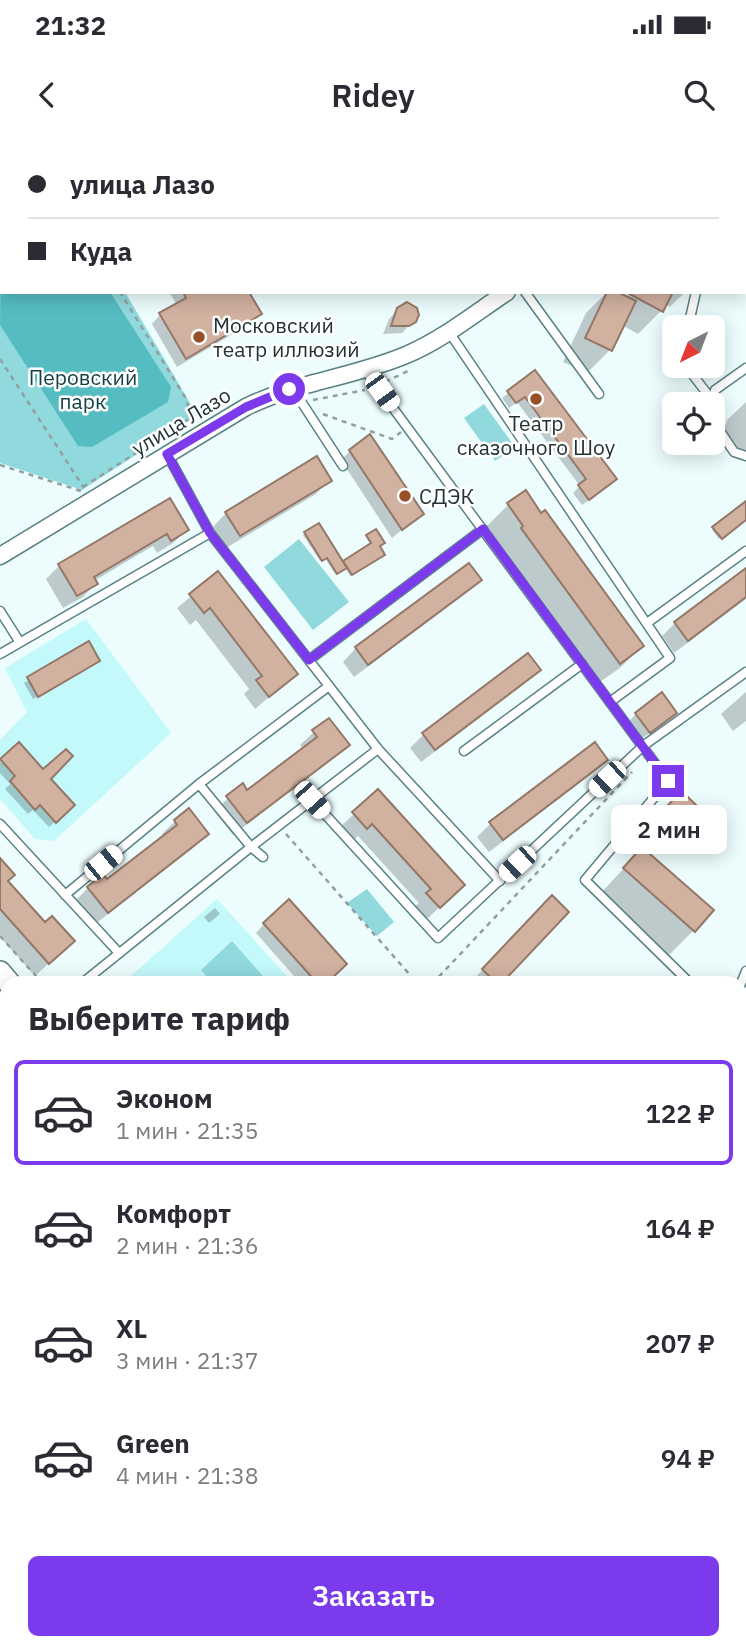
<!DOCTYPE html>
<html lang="ru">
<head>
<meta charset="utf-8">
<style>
	body { margin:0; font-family:"IBM Plex Sans",sans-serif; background:#f7f7f7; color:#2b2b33; height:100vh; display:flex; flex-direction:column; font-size:26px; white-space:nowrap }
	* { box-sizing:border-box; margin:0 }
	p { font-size:23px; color:#7c7c81 }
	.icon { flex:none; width:38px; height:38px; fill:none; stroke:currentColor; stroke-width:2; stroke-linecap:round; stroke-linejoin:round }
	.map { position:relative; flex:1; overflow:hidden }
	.side { position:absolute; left:0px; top:836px; width:747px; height:674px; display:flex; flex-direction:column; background:#fff; border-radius:21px 21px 0 0; box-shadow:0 4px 18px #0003 }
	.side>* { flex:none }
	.guide { position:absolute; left:0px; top:0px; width:747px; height:154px; box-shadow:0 4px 18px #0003; display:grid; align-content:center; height:154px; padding:0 28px; background:#fff }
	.needle { width:46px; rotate:222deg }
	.controls { position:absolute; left:662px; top:175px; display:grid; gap:14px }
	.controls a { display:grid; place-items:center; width:63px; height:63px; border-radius:10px; background:#fff; box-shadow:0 4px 18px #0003; font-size:35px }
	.end { position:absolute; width:32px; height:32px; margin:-16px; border:9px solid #7c3aed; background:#fff; box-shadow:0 0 0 4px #fff }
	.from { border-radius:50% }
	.bubble { position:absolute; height:49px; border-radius:10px; background:#fff; box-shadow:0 4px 18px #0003; font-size:23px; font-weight:600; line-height:49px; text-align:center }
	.car { position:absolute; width:21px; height:42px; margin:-21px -10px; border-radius:9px; box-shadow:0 0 5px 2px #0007; background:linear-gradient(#fff 24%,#345 0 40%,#fff 0 76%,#345 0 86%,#fff 0) }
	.guide b { display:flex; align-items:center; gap:24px; height:66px; font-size:26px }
	.guide b+b { border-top:2px solid #e1e1e2 }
	.guide i { width:18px; height:18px; background:#2b2b33 }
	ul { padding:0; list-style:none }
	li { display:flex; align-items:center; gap:21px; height:105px; margin:0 14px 10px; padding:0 14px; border:4px solid transparent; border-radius:10px }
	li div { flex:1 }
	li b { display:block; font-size:26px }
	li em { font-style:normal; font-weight:600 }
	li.on { border-color:#7c3aed }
	li>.icon { width:63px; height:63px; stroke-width:1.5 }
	h2 { padding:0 28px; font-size:32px; line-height:84px }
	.button { display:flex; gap:14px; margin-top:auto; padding:14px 28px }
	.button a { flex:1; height:80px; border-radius:10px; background:#7c3aed; color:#fff; font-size:28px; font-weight:600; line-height:80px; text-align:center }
	.status { display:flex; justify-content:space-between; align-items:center; height:49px; padding:0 35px; background:#fff; direction:ltr }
	.status svg { height:19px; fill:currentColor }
	header { display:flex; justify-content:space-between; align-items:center; height:91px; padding:0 28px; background:#fff; font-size:32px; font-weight:600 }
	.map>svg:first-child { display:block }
</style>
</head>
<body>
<div class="status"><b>21:32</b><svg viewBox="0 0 49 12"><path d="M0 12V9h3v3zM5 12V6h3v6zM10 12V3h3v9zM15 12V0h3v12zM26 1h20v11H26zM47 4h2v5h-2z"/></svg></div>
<header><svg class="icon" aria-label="back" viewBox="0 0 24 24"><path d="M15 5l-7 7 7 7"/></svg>Ridey<svg class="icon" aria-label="search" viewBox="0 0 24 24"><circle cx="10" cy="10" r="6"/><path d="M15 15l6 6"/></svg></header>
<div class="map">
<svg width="746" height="1509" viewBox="0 0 746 1509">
	<rect width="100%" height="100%" fill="#edfdfe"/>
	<g fill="#c3f9fb">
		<path d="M86 479 171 593 54 701 35 699 0 659V600L27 572 5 528Z"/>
		<path d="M217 759 293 843 122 844Z"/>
		<path d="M0 990 7 998V1074L0 1081Z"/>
		<path d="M0 1362 7 1366V1503H329L354 1509H0Z"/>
	</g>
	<g fill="#90d9dd">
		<path d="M0 0H336L2 2V152H125L197 275 82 350 0 323Z"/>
		<path d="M484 264 515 307 495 321 464 278Z"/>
		<path d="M299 399 349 462 313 490 264 427Z"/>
		<path d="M367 749 394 782 377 796 347 763Z"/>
		<path d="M232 801 269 843H213L201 830Z"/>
		<path d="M746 1072V1187L740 1202V1087Z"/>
		<path d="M0 1267 7 1271V1345L0 1342Z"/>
		<path d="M417 1503H521L529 1507V1509H454Z"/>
	</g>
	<path fill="#55bcc1" d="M2 42V152H110L171 247 168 262 92 307 78 306 0 185Z"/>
	<g fill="#0003">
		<path d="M169 152H247L260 174 251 183 177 227 152 184 160 175 177 165Z"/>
		<path d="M607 152H614L627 158 630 152H685L670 167 665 164 661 171 638 194 622 185 610 210 587 233 563 222 586 173Z"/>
		<path d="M398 169 416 178 402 193 383 194 389 179Z"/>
		<path d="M535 232 608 346 582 365 573 353 580 346 517 262 509 268 502 258Z"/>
		<path d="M746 262V315L718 304 727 280Z"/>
		<path d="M350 311 421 374 392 398 341 320Z"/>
		<path d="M316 318 329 340 316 354 226 408 213 387 226 373Z"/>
		<path d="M169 360 187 390 173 403 157 413 153 406 94 441 96 443 83 457 63 468 46 439 59 426Z"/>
		<path d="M746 363V378L719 399 712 390Z"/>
		<path d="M509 364 541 375 642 506 620 528 597 544 500 411 502 409 487 386Z"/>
		<path d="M305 394 342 424 371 405 366 397 367 396 382 416 350 436 345 428 335 434 325 418 320 421 303 395Z"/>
		<path d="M746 430V459L674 513 662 496 675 483Z"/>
		<path d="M218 434 296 534 255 569 244 554 249 549 196 480 190 485 177 468Z"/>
		<path d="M480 440 466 453 354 537 343 522 356 508Z"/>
		<path d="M88 504 98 521 33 559 24 543Z"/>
		<path d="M527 516 538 530 525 543 421 622 410 608 423 595Z"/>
		<path d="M746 552V581L733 591 721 574Z"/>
		<path d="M636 574 669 579 643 598 630 580Z"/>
		<path d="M314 592 347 604 334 618 233 695 214 671 242 646 247 652 304 609 300 605Z"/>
		<path d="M19 605 49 639 67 671 49 687 33 670 28 674 5 649 10 644 0 633V622Z"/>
		<path d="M606 620 593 633 489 712 477 697 491 683Z"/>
		<path d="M378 652 449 758 426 780 414 767 419 763 358 696 353 701 340 687Z"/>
		<path d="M682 654 693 665 677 681 665 670Z"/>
		<path d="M175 681 207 694 194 707 94 785 75 761 88 748 107 741 164 697 162 694Z"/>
		<path d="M642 709 694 790 666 818 597 757Z"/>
		<path d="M0 720 6 741 59 814 35 836 0 797Z"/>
		<path d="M215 768 220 774 209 783 204 777Z"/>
		<path d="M539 771 499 844H470V843Z"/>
		<path d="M264 784 324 844H301L256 793Z"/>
		<path d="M746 877V915L740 910V884Z"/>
		<path d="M4 922 7 925V1010L0 1002V925Z"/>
		<path d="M740 931 746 936V944L740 950Z"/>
		<path d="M0 1180 7 1184V1221L2 1226 0 1225Z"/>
		<path d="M743 1491 746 1494V1509H724L730 1503H740V1493Z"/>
		<path d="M220 1503H250L263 1509H217Z"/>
	</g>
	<g fill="#d1b1a0" stroke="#957767" stroke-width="2">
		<path d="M183 152H249L262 174 186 219 159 173 186 158Z"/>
		<path d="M607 152H618L636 161 612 211 585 198Z"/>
		<path d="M626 152H673L663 172Z"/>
		<path d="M407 162 417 168 419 175 416 182 409 186H391L397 168Z"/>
		<path d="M535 230 617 339 589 360 578 345 586 339 525 257 516 263 507 251Z"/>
		<path d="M370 294 424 374 402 390 349 310Z"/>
		<path d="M317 316 332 341 240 396 225 372Z"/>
		<path d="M526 350 541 373 545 370 644 506 620 524 521 388 523 386 507 363Z"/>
		<path d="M170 358 189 390 171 401 167 394 94 437 98 444 77 456 58 424Z"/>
		<path d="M746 361V380L722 399 712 387Z"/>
		<path d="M319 383 347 428 337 434 327 418 322 421 304 392Z"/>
		<path d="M376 389 385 403 380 406 385 415 352 435 343 421 371 403 366 395Z"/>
		<path d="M469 423 482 440 368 525 355 507Z"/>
		<path d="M746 428V457L688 501 674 482Z"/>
		<path d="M218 431 298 534 269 557 256 540 262 536 210 468 204 473 189 454Z"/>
		<path d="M89 501 100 521 38 557 27 537Z"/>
		<path d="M528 513 541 530 435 610 422 593Z"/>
		<path d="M662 552 677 573 650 593 635 573Z"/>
		<path d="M329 578 350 605 247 683 226 656 243 643 247 650 317 597 312 590Z"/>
		<path d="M19 602 43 629 66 609 73 616 51 639 75 665 56 683 40 665 35 670 10 641 15 636 0 619Z"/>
		<path d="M595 602 608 620 503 700 489 682Z"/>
		<path d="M378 649 465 745 440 768 426 753 431 749 372 684 367 689 352 672Z"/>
		<path d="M682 651 696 665 682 679 668 665Z"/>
		<path d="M189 668 209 694 108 773 87 747 103 734 107 739 177 685 174 680Z"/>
		<path d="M642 707 714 770 695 792 623 728Z"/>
		<path d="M0 718 15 735 8 741 45 782 52 776 75 801 49 824 0 769Z"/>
		<path d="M552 755 569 772 501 844H497L482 829Z"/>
		<path d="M289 759 347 824 326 844H318L263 783Z"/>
	</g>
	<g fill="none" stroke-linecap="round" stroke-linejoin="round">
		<g stroke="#598183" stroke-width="11">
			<g id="service">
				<path d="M525 152 599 254"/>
				<path d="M688 187 696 152"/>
				<path d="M449 192 670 518 610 562"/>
				<path d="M686 226 712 260"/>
				<path d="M365 230 668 641 585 740 691 844"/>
				<path d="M293 249 343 326"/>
				<path d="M711 264 715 250 746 228"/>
				<path d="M712 279 734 312 746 316"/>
				<path d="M167 314 210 393 378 609 500 741"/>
				<path d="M0 471 19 501"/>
				<path d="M647 483 746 411"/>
				<path d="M0 514 210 393"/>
				<path d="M309 520 483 389"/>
				<path d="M464 611 582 524"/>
				<path d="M199 644 251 707 263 717"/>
				<path d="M312 660 438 798 643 606 746 532"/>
				<path d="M0 684 119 813"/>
				<path d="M65 755 199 644 329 546"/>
				<path d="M81 844 251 707 378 609"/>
				<path d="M740 846 746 831"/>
				<path d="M740 894 746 901"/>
				<path d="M0 913 7 907"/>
				<path d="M0 971 7 979"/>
				<path d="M740 1005 746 999"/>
				<path d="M0 1163 7 1166"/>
				<path d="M740 1458 746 1462"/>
				<path d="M710 1509V1503"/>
			</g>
		</g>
		<g stroke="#598183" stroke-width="19">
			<g id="minor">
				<path d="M717 2 719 0"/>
				<path d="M0 416 246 267C297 242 354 237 406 215 442 200 474 174 507 152"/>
			</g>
		</g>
		<g stroke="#598183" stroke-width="23">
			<g id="tertiary">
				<path d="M740 1251 746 1236"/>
				<path d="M639 1509 642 1503"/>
			</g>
		</g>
		<g stroke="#598183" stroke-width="24">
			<g id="secondary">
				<path d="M0 832 10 844"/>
				<path d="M0 1259 7 1262"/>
				<path d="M0 1355 7 1358"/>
				<path d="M360 1503 383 1509"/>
				<path d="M543 1503 555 1509"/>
				<path d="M591 1503 596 1509"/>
			</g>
		</g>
		<g stroke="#90a0a1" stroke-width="2.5" stroke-dasharray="5 5" stroke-linecap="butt">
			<path d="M80 0 81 2"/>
			<path d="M418 0 419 2"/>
			<path d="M559 0 561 2"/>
			<path d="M13 2 14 0"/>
			<path d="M32 2 34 0"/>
			<path d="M542 2 545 0"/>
			<path d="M684 2 687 0"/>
			<path d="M0 23 2 22"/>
			<path d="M0 219 84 348"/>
			<path d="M385 242 410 230"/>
			<path d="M313 260 365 250"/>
			<path d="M323 274 392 299 401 292"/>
			<path d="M0 325 81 351"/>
			<path d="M83 347 192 277 185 257 120 152"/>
			<path d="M286 694 418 844"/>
			<path d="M0 796 43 844"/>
			<path d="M432 844 632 632"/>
			<path d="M0 877 7 885"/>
			<path d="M740 1042 746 1045"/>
			<path d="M740 1067 746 1053"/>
			<path d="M740 1077 746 1062"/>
			<path d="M0 1089 7 1082"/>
			<path d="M0 1127H7"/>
			<path d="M740 1161 746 1147"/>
			<path d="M0 1305 7 1308"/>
			<path d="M740 1322 746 1310"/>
			<path d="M740 1332 746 1319"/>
			<path d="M664 1509 666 1503"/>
			<path d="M668 1509 670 1503"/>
		</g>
		<use href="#service" stroke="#fff" stroke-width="8"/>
		<use href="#minor" stroke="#fff" stroke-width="16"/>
		<use href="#tertiary" stroke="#fff" stroke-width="19"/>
		<use href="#secondary" stroke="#fff" stroke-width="21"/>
	</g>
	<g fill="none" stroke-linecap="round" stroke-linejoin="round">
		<path stroke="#7c3aed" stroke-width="9" d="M289 249 246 267 167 314 210 393 309 520 483 389 668 641"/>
	</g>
	<g fill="#965127" stroke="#fff" stroke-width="2.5">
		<circle cx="199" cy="197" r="7"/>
		<circle cx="536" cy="259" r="7"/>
		<circle cx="405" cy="356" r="7"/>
	</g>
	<g text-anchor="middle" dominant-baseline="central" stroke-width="5" stroke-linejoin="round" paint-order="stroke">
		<g font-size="21" fill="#223334" stroke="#fff" text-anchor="start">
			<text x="213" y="185">Московский<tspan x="213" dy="24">театр иллюзий</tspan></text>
			<text x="536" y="283" text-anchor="middle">Театр<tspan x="536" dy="24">сказочного Шоу</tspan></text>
			<text x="419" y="356">СДЭК</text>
		</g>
		<g font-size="21" fill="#0f3f42" stroke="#fff">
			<text x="83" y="237">Перовский<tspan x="83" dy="24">парк</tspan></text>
		</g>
		<g font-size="21" fill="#223334" stroke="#fff">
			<text transform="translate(181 281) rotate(-31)">улица Лазо</text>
		</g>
	</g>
</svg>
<div class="controls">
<a><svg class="needle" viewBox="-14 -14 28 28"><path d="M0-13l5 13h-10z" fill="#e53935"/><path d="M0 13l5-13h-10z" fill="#7c7c81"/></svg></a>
<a><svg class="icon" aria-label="locate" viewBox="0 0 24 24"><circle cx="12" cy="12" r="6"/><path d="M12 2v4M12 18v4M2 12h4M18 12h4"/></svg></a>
</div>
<i class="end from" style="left:289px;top:249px"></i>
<i class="end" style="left:668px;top:641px"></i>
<div class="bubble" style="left:611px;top:665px;width:116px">2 мин</div>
<i class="car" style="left:382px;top:252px;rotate:144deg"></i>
<i class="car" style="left:607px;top:639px;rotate:227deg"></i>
<i class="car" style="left:312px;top:660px;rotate:138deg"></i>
<i class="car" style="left:103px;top:723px;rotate:51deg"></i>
<i class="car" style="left:517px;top:724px;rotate:227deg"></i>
<div class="guide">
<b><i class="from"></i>улица Лазо</b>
<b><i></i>Куда</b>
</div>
<section class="side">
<h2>Выберите тариф</h2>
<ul>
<li class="on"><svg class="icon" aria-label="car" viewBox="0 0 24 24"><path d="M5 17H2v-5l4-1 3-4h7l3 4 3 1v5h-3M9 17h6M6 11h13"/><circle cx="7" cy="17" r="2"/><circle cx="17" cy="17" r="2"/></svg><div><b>Эконом</b><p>1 мин · 21:35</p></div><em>122 ₽</em></li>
<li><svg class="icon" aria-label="car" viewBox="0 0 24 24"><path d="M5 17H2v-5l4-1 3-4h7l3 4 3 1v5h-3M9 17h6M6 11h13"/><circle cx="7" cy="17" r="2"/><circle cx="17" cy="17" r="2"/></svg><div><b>Комфорт</b><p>2 мин · 21:36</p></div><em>164 ₽</em></li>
<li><svg class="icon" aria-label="car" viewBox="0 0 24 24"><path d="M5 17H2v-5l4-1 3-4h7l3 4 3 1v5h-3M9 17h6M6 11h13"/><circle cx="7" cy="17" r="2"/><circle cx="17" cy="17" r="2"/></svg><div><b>XL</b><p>3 мин · 21:37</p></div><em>207 ₽</em></li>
<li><svg class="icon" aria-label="car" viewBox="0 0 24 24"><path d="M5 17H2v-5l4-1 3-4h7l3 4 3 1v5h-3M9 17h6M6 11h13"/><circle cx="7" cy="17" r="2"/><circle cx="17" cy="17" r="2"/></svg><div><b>Green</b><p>4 мин · 21:38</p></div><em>94 ₽</em></li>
</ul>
<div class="button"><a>Заказать</a></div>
</section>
</div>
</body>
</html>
